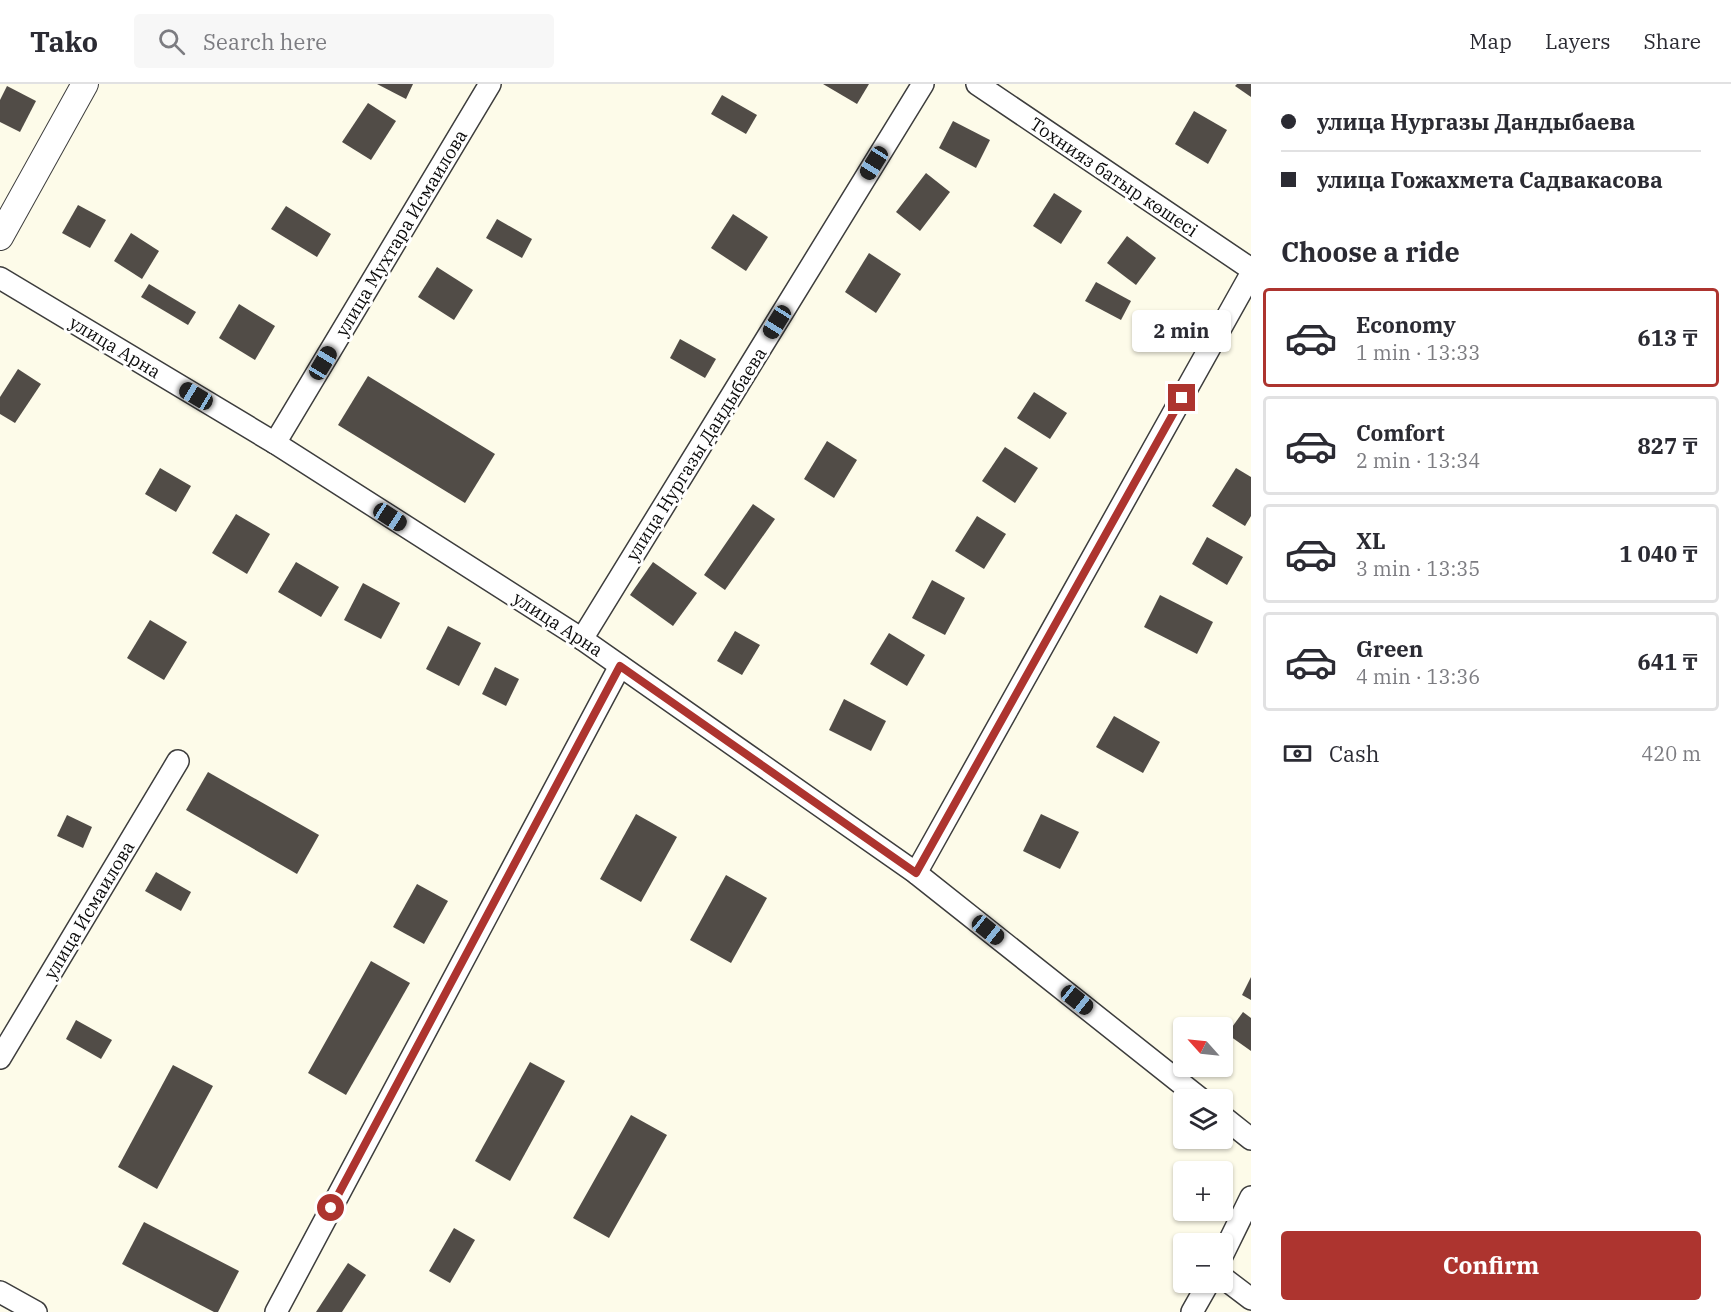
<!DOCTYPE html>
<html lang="en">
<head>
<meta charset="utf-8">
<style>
	body { margin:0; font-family:"IBM Plex Serif",serif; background:#f7f7f7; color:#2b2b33; height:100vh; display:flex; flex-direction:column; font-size:22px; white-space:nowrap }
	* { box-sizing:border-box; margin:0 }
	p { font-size:20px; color:#7c7c81 }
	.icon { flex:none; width:33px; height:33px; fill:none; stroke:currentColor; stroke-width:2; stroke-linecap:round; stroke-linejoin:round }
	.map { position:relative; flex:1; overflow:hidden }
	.details { display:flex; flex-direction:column; background:#fff; width:480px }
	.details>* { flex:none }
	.hud { display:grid; align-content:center; height:132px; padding:0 30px; background:#fff }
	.needle { width:39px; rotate:297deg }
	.fabs { position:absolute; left:1173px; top:933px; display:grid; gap:12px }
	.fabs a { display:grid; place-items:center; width:60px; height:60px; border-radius:6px; background:#fff; box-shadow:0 2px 4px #0004; font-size:30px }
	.end { position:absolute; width:27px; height:27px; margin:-14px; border:8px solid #ad342f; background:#fff; box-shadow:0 0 0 3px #fff }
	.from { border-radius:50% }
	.bubble { position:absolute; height:42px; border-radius:6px; background:#fff; box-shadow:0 2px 4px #0004; font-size:20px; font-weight:800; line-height:42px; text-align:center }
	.car { position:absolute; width:18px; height:36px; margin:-18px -9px; border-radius:8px; box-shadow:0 0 4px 2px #0007; background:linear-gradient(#222 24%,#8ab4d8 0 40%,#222 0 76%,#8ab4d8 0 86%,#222 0) }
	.hud b { display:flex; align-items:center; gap:21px; height:57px; font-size:22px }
	.hud b+b { border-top:2px solid #e1e1e2 }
	.hud i { width:15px; height:15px; background:#2b2b33 }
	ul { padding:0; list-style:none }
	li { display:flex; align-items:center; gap:18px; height:99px; margin:0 12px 9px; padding:0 18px; border:3px solid #e1e1e2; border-radius:6px }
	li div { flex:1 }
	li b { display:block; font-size:22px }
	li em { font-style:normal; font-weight:800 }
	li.active { border-color:#ad342f }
	li>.icon { width:54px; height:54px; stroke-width:1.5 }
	h2 { padding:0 30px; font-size:27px; line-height:72px }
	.pay { display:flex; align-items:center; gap:15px; height:66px; padding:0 30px; font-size:22px }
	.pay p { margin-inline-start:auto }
	.button { display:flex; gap:12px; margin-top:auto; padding:12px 30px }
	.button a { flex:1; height:69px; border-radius:6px; background:#ad342f; color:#fff; font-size:24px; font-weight:800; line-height:69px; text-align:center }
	header { display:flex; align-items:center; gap:36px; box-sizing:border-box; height:84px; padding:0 30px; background:#fff; border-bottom:2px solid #e1e1e2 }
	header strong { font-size:28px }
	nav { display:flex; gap:33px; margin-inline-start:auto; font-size:21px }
	.search { width:420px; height:54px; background:#f7f7f7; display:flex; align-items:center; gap:15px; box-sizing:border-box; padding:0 21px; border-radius:6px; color:#7c7c81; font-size:22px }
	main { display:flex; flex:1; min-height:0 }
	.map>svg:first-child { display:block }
</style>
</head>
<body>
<header>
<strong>Tako</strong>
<div class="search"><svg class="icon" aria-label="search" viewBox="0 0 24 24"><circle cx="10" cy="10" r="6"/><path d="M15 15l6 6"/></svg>Search here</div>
<nav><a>Map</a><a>Layers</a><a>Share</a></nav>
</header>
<main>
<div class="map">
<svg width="1251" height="1228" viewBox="0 0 1251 1228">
	<rect width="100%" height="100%" fill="#fdfbe9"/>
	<g fill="#514c47">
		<path d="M377 0H413L406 15Z"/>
		<path d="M823 0H869L857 20Z"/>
		<path d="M1237 0H1251V13L1235 2Z"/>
		<path d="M7 2 36 17 20 48 0 38V16Z"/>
		<path d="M722 11 757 31 746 50 711 30Z"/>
		<path d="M368 19 396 37 371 76 342 58Z"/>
		<path d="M1194 27 1227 46 1208 80 1175 60Z"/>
		<path d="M953 37 990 56 976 84 939 64Z"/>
		<path d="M926 89 950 108 920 147 896 128Z"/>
		<path d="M1054 109 1082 127 1061 160 1033 142Z"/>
		<path d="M78 121 106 136 90 164 62 149Z"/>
		<path d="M286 122 331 150 317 173 271 145Z"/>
		<path d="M733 130 768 153 746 187 711 164Z"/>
		<path d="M497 135 532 155 522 174 486 154Z"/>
		<path d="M131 149 159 167 142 195 114 177Z"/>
		<path d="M1127 152 1156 174 1136 201 1107 179Z"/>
		<path d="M869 169 901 190 876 229 845 208Z"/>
		<path d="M437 183 473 206 454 236 418 213Z"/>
		<path d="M1096 198 1131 217 1121 236 1085 217Z"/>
		<path d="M149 200 196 228 188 241 141 213Z"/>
		<path d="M239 220 275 242 255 276 219 254Z"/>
		<path d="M680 255 716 275 705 294 670 274Z"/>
		<path d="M18 285 41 300 15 339 0 330V313Z"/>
		<path d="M368 292 495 370 465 419 338 341Z"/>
		<path d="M1034 308 1067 329 1050 355 1017 334Z"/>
		<path d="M827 357 857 376 834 414 804 395Z"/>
		<path d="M1005 363 1038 384 1015 419 982 397Z"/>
		<path d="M160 384 191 402 176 428 145 410Z"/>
		<path d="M1236 384 1251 393V432L1245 442 1212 422Z"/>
		<path d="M753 420 775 435 725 506 704 491Z"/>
		<path d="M236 430 270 450 247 490 212 469Z"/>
		<path d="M977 432 1006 450 984 485 955 467Z"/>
		<path d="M1207 453 1243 473 1227 501 1192 480Z"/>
		<path d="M296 478 339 503 321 533 278 508Z"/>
		<path d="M653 478 697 509 673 542 630 511Z"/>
		<path d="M932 496 965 514 945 551 912 534Z"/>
		<path d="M363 499 400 519 381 555 344 536Z"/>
		<path d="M1160 511 1213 538 1197 570 1144 543Z"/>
		<path d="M150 536 187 558 164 596 127 574Z"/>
		<path d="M448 542 481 559 459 602 426 585Z"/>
		<path d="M735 547 760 561 742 591 717 577Z"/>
		<path d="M889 549 925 571 907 602 870 580Z"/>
		<path d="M495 583 519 595 506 622 482 610Z"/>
		<path d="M844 615 886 637 871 667 829 646Z"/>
		<path d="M1114 632 1160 658 1143 689 1096 663Z"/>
		<path d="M208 688 319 751 297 790 186 726Z"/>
		<path d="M636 730 677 753 641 818 600 795Z"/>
		<path d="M1041 730 1079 748 1060 785 1023 767Z"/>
		<path d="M67 731 92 743 83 764 57 752Z"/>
		<path d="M156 788 191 808 181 827 145 807Z"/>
		<path d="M726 791 767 814 731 879 690 856Z"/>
		<path d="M417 800 448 817 424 860 393 843Z"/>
		<path d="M371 877 410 899 346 1011 308 989Z"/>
		<path d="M1251 893V916L1242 911Z"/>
		<path d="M1243 928 1251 934V967L1227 950Z"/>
		<path d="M76 936 112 956 101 975 66 955Z"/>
		<path d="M530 978 565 997 510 1097 475 1077Z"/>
		<path d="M173 981 213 1002 157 1105 118 1083Z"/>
		<path d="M631 1031 667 1051 609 1154 573 1134Z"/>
		<path d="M144 1138 239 1187 218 1228H214L122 1180Z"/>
		<path d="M454 1144 475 1156 450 1199 429 1187Z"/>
		<path d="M348 1179 366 1191 342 1228H316Z"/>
	</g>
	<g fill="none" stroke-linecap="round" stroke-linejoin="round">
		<g stroke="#3d3d3d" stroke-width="24">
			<g id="minor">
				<path d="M977 0 1251 185"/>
				<path d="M0 194 275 359 582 555 916 789 1202 1016"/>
				<path d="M275 359 490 0"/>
				<path d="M582 555 923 0"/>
				<path d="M916 789 1251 190"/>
				<path d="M0 974 178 677"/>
				<path d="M1222 1032 1251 1055"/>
				<path d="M1222 1172 1251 1113"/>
				<path d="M1222 1193 1251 1215"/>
				<path d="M0 1208 36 1228"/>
				<path d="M276 1228 620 582"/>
				<path d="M1192 1228 1209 1198"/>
			</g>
		</g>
		<g stroke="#3d3d3d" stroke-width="28">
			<path id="tertiary" d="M0 153 85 0"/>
		</g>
		<use href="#minor" stroke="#fff" stroke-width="21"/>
		<use href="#tertiary" stroke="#fff" stroke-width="26"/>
	</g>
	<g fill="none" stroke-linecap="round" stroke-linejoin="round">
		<path stroke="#ad342f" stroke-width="8" d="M331 1124 620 582 916 789 1182 314"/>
	</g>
	<g text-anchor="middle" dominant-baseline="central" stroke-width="6" stroke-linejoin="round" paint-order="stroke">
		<g font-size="18" fill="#0a0a0a" stroke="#fff">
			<text transform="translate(1114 93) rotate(34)">Тохнияз батыр көшесі</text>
			<text transform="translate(401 149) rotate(-59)">улица Мухтара Исмаилова</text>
			<text transform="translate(115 263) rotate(31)">улица Арна</text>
			<text transform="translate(696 370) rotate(-58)">улица Нургазы Дандыбаева</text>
			<text transform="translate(558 540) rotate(33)">улица Арна</text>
			<text transform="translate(89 826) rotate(-59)">улица Исмаилова</text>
		</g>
	</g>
</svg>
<div class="fabs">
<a><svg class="needle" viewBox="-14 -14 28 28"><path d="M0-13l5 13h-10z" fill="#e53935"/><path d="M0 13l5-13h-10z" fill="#7c7c81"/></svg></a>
<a><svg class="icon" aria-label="layers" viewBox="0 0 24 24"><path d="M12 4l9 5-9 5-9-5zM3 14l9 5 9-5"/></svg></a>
<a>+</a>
<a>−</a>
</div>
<i class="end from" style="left:331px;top:1124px"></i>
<i class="end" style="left:1182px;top:314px"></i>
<div class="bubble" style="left:1132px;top:226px;width:99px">2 min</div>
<i class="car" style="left:874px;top:79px;rotate:212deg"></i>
<i class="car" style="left:777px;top:238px;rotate:212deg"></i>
<i class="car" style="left:323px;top:279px;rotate:31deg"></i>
<i class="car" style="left:196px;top:312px;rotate:301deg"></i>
<i class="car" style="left:390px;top:433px;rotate:123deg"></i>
<i class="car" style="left:988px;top:846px;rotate:129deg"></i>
<i class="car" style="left:1077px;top:916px;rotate:129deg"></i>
</div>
<section class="details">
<div class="hud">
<b><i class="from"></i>улица Нургазы Дандыбаева</b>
<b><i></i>улица Гожахмета Садвакасова</b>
</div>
<h2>Choose a ride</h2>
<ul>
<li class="active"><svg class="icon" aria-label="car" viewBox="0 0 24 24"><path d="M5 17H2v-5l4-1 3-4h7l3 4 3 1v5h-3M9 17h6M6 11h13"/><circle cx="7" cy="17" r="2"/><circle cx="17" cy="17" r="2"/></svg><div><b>Economy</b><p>1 min · 13:33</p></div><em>613 ₸</em></li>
<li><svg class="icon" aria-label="car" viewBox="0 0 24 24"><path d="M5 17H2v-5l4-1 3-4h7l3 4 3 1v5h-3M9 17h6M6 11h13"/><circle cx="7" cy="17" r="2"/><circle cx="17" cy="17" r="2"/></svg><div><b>Comfort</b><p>2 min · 13:34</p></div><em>827 ₸</em></li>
<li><svg class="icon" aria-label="car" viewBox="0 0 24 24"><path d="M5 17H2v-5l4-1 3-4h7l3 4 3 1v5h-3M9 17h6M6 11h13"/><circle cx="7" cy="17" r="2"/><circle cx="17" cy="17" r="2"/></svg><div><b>XL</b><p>3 min · 13:35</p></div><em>1 040 ₸</em></li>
<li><svg class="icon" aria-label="car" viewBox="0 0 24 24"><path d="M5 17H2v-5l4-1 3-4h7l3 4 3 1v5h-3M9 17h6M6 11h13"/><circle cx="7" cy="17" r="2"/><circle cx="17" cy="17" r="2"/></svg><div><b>Green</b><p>4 min · 13:36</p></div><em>641 ₸</em></li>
</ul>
<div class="pay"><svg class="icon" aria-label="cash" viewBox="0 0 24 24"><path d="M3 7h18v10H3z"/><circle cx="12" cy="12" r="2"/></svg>Cash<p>420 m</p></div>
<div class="button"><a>Confirm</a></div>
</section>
</main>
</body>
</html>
